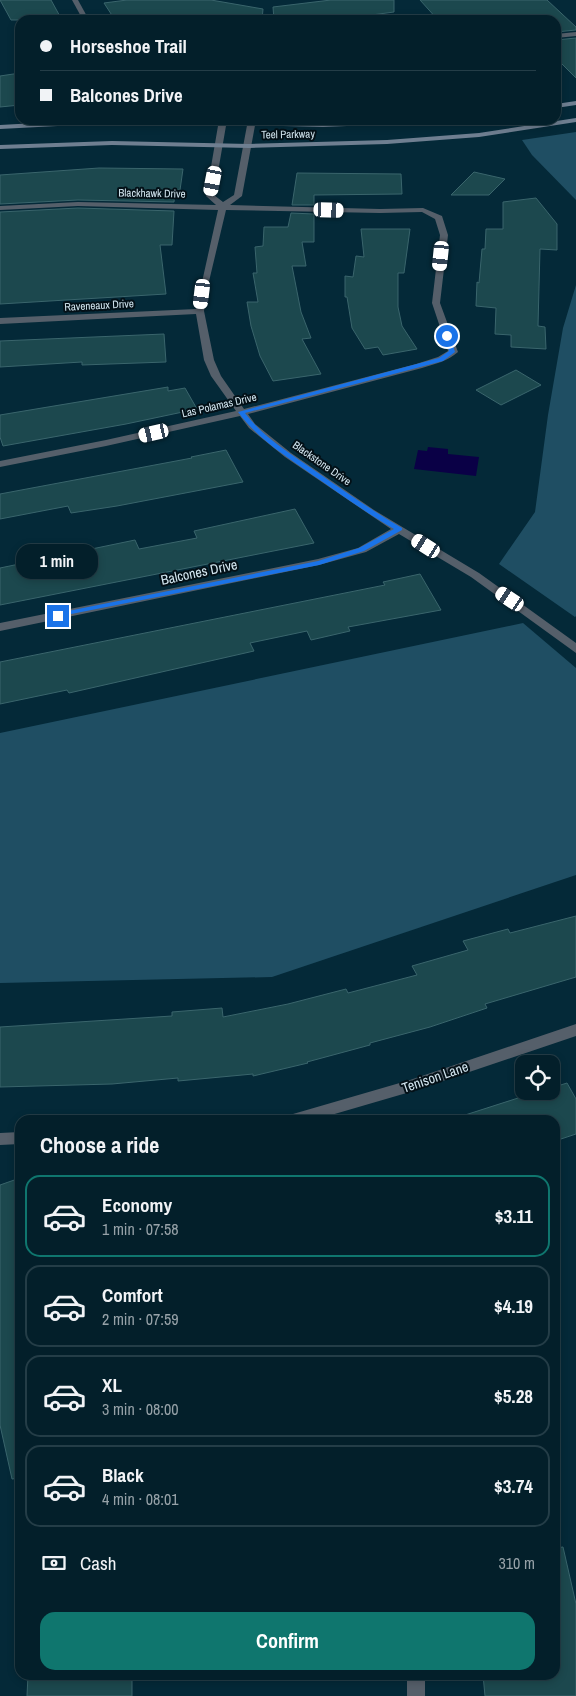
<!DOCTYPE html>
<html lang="en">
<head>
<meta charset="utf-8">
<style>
	body { margin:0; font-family:"Archivo Narrow",sans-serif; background:#112c36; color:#f1f3f6; height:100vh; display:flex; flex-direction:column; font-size:19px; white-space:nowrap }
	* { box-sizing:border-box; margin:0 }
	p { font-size:16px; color:#97a2a8 }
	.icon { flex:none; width:28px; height:28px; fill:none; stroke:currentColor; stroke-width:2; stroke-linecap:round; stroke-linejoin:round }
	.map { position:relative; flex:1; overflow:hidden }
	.details { position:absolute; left:15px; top:1115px; width:545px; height:565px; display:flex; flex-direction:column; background:#031f2a; border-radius:15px; box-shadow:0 2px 8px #0003,0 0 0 1px #243d47 }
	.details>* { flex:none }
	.hud { position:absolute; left:15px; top:15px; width:546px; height:110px; border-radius:15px; box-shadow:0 2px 8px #0003,0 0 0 1px #243d47; display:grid; align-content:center; height:110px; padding:0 25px; background:#031f2a }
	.buttons { position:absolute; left:515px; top:1055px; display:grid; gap:10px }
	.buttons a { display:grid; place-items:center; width:45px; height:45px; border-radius:10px; background:#031f2a; box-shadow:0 2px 8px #0003,0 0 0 1px #243d47; font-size:25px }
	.end { position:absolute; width:22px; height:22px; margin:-11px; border:6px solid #1a73e8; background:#fff; box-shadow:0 0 0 2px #fff }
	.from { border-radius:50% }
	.bubble { position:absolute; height:35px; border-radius:15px; background:#031f2a; box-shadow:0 2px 8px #0003,0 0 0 1px #243d47; font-size:16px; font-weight:700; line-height:35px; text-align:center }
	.car { position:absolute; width:15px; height:30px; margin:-15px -8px; border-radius:6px; box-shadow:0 0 4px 1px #0007; background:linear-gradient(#fff 24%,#345 0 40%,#fff 0 76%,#345 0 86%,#fff 0) }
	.hud b { display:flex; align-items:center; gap:18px; height:48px; font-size:19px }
	.hud b+b { border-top:1px solid #243d47 }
	.hud i { width:12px; height:12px; background:#f1f3f6 }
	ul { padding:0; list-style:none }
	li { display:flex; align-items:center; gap:15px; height:82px; margin:0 10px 8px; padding:0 15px; border:2px solid #243d47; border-radius:15px }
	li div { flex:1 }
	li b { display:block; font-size:19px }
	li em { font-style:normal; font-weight:700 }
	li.current { border-color:#0f766e }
	li>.icon { width:45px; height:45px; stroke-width:1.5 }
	h2 { padding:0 25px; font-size:22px; line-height:60px }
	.pay { display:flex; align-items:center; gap:12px; height:55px; padding:0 25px; font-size:19px }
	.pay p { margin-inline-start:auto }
	.button { display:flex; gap:10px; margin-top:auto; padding:10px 25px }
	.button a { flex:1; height:58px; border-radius:15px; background:#0f766e; color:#fff; font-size:20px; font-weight:700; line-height:58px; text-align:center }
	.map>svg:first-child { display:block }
</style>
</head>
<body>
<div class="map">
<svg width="576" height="1696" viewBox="0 0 576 1696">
	<rect width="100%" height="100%" fill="#042938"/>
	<g fill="#1f4e63">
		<path d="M576 132V200L532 155 522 140Z"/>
		<path d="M576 285V616L575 617 499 564 535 512 548 415 563 328Z"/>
		<path d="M523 623 576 668V875L272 977 0 983V733Z"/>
	</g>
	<path fill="#0a0046" d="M428 447 448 449V454L479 457 476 476 414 469 418 450 427 451Z"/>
	<g fill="#1c484e" stroke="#3a656c">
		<path d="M0 0H51L62 20H11Z"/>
		<path d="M127 0H211L263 9 262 20H115L104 3Z"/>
		<path d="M331 0H394V12L334 20 330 18 274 20 273 7Z"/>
		<path d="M420 0H547L576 27V30L556 32V20H438Z"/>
		<path d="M576 38V78L556 58V40Z"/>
		<path d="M20 73V105L0 107V76Z"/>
		<path d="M99 168 183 169 180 190H175L174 202 78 200 0 204V175Z"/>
		<path d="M474 172 505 179 489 195H451Z"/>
		<path d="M297 173 401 174 402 194 314 195V205H292Z"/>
		<path d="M536 198 557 224V250L540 249 538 326 545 327 546 349 511 347V335L495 334 496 308 476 306 477 282 479 283 482 249H485L486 229H503V202Z"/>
		<path d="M78 208 174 211 172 245H160L166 294 0 304V212Z"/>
		<path d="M291 213 314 214V242H302L306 266H292L301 312 311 338 302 339 321 374 273 381 260 356 251 326 247 302H258L253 273H257L255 247 263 246 264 227H288Z"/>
		<path d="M361 229H410L404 273H398V307L402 326 417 349 383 355 378 347 365 349 352 328 347 297H345V276L353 277 356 256 364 257Z"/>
		<path d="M164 334 166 362 82 365V362L0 367V341Z"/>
		<path d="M516 370 541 385 501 405 476 390Z"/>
		<path d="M168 387V391L185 388 197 409 126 424 3 446 0 437V415Z"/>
		<path d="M226 450 243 482 117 506 71 513 68 506 0 519V494L192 458 191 457Z"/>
		<path d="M295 509 314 543 0 605V568L135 540 139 549 197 538 194 531Z"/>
		<path d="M420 574 441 610 348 627 350 631 311 640 307 631 250 643 254 651 69 693 67 690 0 704V662L385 585 383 582Z"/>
		<path d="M576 916V977L485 1004 487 1008 430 1027 370 1043V1045L307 1062 308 1063 253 1076V1074L178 1081V1078L112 1084 0 1087V1027L172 1016V1012L222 1008 223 1017 288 1004 346 989 348 993 417 975 412 966 468 950 463 941 508 929 510 933Z"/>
		<path d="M567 1083 576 1099V1134L555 1141V1120H463L462 1116 540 1091H551V1088Z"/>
		<path d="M20 1178V1478L12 1479 0 1425V1185Z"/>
		<path d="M563 1547 576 1604V1696H485L483 1675H555V1548Z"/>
		<path d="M28 1675H132V1696H27Z"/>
	</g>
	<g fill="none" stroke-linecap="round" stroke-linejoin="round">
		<g fill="#555f6a" fill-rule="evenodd">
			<path d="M72 0H78L89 20H83Z"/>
			<path d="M576 32V36L556 38V34Z"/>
			<path d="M219 120H227L214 195 223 202 234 195 248 120H256L242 196 230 205 380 209 423 208 442 216 448 235 440 303 458 352C448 361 435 364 422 368L248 414 255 424 291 453 374 510 479 573 576 643V653L471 577 399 534 366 552 319 565 0 631V623L318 559 358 548 391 529 285 457 249 428 240 416 106 446 0 467V461L106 440 236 411 211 376 204 360 196 314 0 324V318L196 309 218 210 78 206 0 210V206L78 202 216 205 206 196ZM226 210 380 213 422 212 435 219 440 235 432 303 448 351 438 357 416 364 244 409 221 376 214 360 204 311 206 294Z"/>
			<path d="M576 1024V1036L410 1092 314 1120H286L288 1116 293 1114 410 1080Z"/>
			<path d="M20 1132V1144L0 1145V1133Z"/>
			<rect x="407" y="1675" width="18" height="21"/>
		</g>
		<g fill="#6f7f91" fill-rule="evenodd">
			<path d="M576 101V105L556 108V104Z"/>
			<path d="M576 118V122L479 137 387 144 249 148 112 145 0 149V145L112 141 249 144 387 140 479 133Z"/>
			<path d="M91 120H219L323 123 446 120 442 122 323 127 134 122 0 129V125Z"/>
		</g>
	</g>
	<path fill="#1a73e8" d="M447 334 450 336 455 352 443 361 245 413C263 437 290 453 314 470 343 490 371 510 402 528V530L364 551 319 565 56 617 55 616 58 613 318 561 359 548 394 529C365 512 339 493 311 474 285 456 257 438 238 412L439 358 449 351 444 336Z"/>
	<g text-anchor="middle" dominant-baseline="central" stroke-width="4" stroke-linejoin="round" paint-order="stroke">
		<g font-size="11" fill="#d3e6f0" stroke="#031017">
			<text transform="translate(288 134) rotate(-1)">Teel Parkway</text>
			<text transform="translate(152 193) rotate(1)">Blackhawk Drive</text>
			<text transform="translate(99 305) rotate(-3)">Raveneaux Drive</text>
			<text transform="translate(219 405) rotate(-13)">Las Polamas Drive</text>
			<text transform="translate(322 463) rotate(35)">Blackstone Drive</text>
		</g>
		<g font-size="14" fill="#d3e6f0" stroke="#031017">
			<text transform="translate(199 572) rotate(-12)">Balcones Drive</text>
			<text transform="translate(435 1077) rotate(-19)">Tenison Lane</text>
		</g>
	</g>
</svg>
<div class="buttons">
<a><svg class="icon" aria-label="locate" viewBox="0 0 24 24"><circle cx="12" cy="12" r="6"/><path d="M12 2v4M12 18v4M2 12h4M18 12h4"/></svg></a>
</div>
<i class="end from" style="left:447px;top:336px"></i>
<i class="end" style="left:58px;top:616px"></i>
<div class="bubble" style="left:16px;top:544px;width:82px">1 min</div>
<i class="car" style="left:213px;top:181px;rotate:191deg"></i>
<i class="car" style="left:329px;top:210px;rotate:92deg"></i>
<i class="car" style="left:441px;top:256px;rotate:186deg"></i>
<i class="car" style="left:202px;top:294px;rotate:187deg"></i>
<i class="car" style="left:154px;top:433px;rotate:257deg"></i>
<i class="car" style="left:426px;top:546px;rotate:302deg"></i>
<i class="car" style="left:510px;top:599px;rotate:304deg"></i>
<div class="hud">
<b><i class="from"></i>Horseshoe Trail</b>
<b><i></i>Balcones Drive</b>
</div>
<section class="details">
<h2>Choose a ride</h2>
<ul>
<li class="current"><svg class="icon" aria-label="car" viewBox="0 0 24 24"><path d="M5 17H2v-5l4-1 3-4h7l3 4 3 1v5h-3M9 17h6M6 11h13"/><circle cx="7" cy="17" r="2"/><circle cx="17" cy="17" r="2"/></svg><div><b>Economy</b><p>1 min · 07:58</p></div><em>$3.11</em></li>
<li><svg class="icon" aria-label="car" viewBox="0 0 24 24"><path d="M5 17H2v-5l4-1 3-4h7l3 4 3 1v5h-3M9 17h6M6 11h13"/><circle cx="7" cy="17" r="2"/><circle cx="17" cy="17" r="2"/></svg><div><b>Comfort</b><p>2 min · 07:59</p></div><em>$4.19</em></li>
<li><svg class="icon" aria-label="car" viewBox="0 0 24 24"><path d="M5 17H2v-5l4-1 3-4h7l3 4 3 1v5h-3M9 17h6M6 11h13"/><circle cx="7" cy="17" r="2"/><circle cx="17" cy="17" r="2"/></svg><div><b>XL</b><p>3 min · 08:00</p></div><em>$5.28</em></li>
<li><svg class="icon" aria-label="car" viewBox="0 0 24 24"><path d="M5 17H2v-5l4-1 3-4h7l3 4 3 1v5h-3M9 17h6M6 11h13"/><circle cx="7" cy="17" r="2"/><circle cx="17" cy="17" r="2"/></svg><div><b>Black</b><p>4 min · 08:01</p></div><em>$3.74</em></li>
</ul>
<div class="pay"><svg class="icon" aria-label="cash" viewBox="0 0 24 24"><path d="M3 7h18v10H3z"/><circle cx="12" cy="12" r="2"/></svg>Cash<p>310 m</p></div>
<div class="button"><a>Confirm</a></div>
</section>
</div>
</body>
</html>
